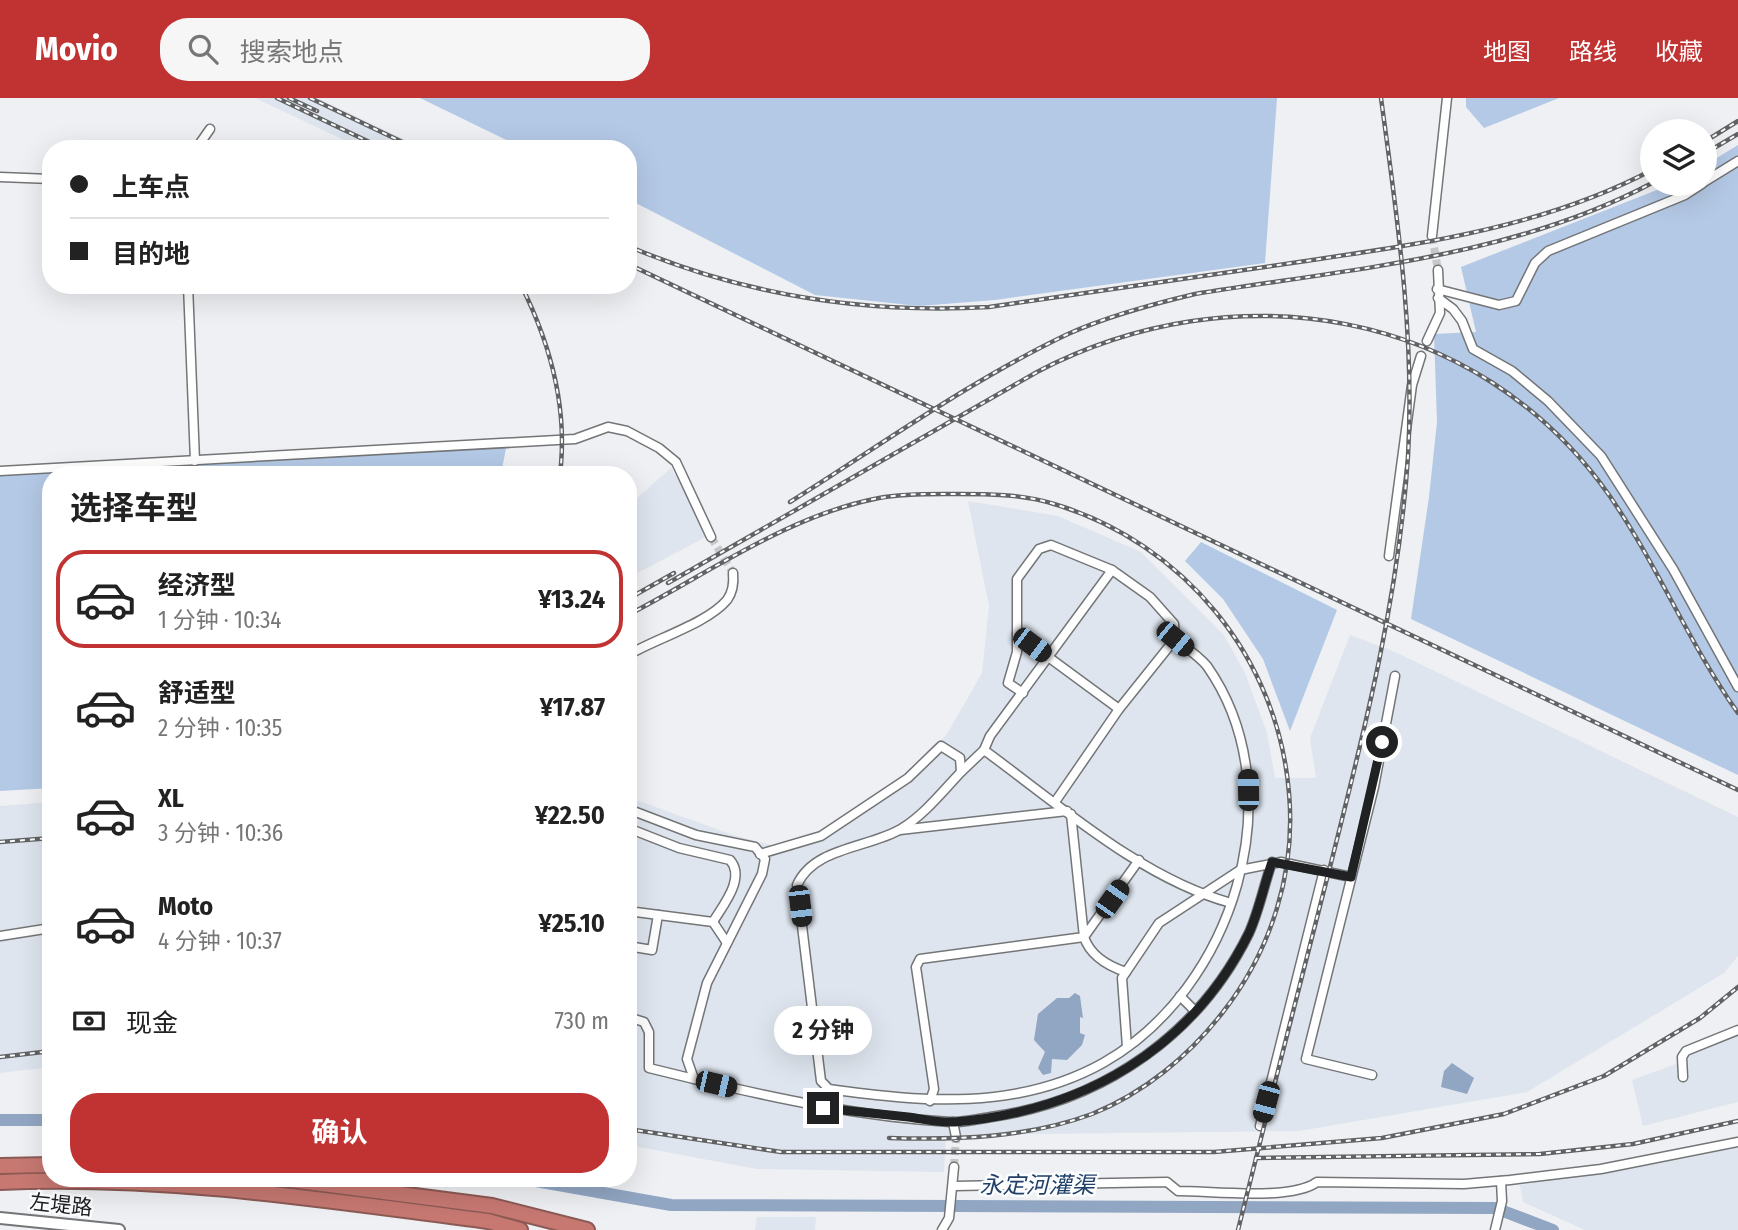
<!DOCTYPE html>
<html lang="zh">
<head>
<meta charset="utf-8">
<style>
	body { margin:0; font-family:"Fira Sans Condensed","Noto Sans SC",sans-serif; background:#f6f6f6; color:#222; height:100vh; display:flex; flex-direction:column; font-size:26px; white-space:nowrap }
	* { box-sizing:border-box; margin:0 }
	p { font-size:23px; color:#767676 }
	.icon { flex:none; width:38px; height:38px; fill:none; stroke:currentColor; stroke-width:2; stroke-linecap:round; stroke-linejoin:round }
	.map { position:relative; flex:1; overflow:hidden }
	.panel { position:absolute; left:42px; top:368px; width:595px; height:721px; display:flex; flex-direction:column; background:#fff; border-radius:28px; box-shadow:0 7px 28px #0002 }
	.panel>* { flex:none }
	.hud { position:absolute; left:42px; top:42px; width:595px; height:154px; border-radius:28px; box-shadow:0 7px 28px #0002; display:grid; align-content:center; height:154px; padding:0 28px; background:#fff }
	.buttons { position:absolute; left:1640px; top:21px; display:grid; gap:14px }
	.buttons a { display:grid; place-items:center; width:77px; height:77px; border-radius:50%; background:#fff; box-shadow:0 7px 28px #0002; font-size:35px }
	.end { position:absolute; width:32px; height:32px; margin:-16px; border:9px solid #202122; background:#fff; box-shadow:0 0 0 4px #fff }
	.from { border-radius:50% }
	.bubble { position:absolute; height:49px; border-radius:24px; background:#fff; box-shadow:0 7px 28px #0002; font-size:23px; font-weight:700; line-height:49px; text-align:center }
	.car { position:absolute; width:21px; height:42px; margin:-21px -10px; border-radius:9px; box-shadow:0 0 5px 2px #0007; background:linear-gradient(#222 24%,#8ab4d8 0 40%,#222 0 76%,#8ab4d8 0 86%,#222 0) }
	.hud b { display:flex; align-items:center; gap:24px; height:66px; font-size:26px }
	.hud b+b { border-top:2px solid #e0e0e0 }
	.hud i { width:18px; height:18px; background:#222 }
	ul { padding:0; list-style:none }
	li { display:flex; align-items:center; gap:21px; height:98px; margin:0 14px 10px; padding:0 14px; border:4px solid transparent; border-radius:28px }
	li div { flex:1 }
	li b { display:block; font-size:26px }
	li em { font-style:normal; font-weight:700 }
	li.selected { border-color:#c13232 }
	li>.icon { width:63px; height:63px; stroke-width:1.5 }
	h2 { padding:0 28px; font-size:32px; line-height:84px }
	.pay { display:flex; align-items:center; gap:18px; height:77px; padding:0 28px; font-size:26px }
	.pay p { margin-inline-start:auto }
	.cta { display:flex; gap:14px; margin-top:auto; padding:14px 28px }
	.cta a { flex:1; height:80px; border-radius:28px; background:#c13232; color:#fff; font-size:28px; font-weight:700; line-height:80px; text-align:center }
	header { display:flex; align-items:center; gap:42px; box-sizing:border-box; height:98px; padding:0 35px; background:#c13232; color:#fff }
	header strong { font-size:33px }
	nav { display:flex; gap:38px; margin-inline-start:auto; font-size:24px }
	.search { width:490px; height:63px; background:#f6f6f6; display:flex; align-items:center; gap:18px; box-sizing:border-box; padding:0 24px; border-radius:28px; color:#767676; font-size:26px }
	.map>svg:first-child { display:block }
</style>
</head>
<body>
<header>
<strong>Movio</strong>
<div class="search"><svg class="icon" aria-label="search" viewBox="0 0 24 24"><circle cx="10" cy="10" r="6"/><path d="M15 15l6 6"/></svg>搜索地点</div>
<nav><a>地图</a><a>路线</a><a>收藏</a></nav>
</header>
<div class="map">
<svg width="1738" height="1132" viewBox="0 0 1738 1132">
	<rect width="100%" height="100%" fill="#eef0f3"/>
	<g fill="#dee5ee">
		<path d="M255 0H317L425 51H363Z"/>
		<path d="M671 370 687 396 706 439 628 480V453L631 451 636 401Z"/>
		<path d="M968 403 1058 418 1141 454 1224 537 1245 575 1267 635 1275 680H1316L1310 640 1350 537 1395 554 1738 719V858L1724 875 1527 994 1299 1033 946 1037 944 1074 757 1071 628 1047V699L733 737 774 748 827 732 911 674 947 636 982 575 989 508Z"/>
		<path d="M51 704V969L0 975V708Z"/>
		<path d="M1738 933V1004L1643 1028 1632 982 1687 962 1691 954Z"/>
		<path d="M1738 1049V1132H1585L1523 1104 1520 1087Z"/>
		<path d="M757 1119H816L815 1132H755Z"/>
	</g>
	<g fill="#b4c9e6">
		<path d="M420 0H1277L1265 165 995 202 919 208 815 197 628 101V51H525Z"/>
		<path d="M1466 0H1559L1484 30 1466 9Z"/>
		<path d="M1738 47V677L1411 521 1429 399 1437 324 1434 236 1476 234 1461 169 1672 86H1704L1705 67Z"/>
		<path d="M507 345 501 376H51V690L0 693V371Z"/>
		<path d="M1201 444 1337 512 1290 633 1263 561 1223 501 1185 463Z"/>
	</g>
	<g fill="#91a6c3">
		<path d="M1075 895 1080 898 1083 920 1080 919V935L1085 937 1082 947 1067 962 1052 961 1051 975 1043 977 1038 970 1045 954 1034 942 1038 916 1057 900H1069Z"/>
		<path d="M1452 965 1474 980 1467 996 1441 989 1444 973Z"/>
	</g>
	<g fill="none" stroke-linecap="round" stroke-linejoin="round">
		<g stroke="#91a6c3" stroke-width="12">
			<path d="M0 1022H51"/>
			<path d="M519 1080 671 1107 1495 1110 1553 1132"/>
		</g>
		<g stroke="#c5c7c9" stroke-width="8" stroke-dasharray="8 4" stroke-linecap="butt">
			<path d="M1432 138 1438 172"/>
			<path d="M711 439 733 475"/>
			<path d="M954 1069 956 1039"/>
		</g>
		<g stroke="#737577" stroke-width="11">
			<g id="street">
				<path d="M196 51 210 31"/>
				<path d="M0 79 51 81"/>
				<path d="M1704 84 1738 63"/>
				<path d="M1432 138 1447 0"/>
				<path d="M188 187 195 363"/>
				<path d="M1437 191 1499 207 1516 203 1535 165 1548 153 1685 97 1702 86"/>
				<path d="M1438 200 1453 211 1462 223 1473 251 1512 273 1548 303 1601 358 1673 471 1738 589"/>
				<path d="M1427 243 1440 215 1438 172"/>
				<path d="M0 373 575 341 608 329 627 333 659 350 676 364 711 439"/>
				<path d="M1389 458 1412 287 1421 258"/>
				<path d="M1017 536 1119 611"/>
				<path d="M628 557C655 541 708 525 727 502 733 494 734 485 733 475"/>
				<path d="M1023 595 1008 585 1017 554V481L1039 451 1051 447 1112 472"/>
				<path d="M962 673 984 652C1058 706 1142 781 1231 805"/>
				<path d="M1055 704 1119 611 1175 541"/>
				<path d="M628 711 696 737 755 749 765 761 762 776 707 885 687 961 694 981C779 1001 863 1019 950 1024 965 1025 982 1020 997 1018 1106 1001 1200 935 1249 835 1259 813 1264 787 1272 764"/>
				<path d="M628 730 679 750 730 762C746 780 723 807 713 824"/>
				<path d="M900 732 1067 713"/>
				<path d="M760 756 821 738 908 680 941 648 960 660 961 674C942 694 925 716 901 731 869 750 814 749 797 787L821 983 829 991C923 1004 1017 1013 1103 965 1233 892 1296 695 1207 568 1199 558 1185 549 1175 541L1174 526 1150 499 1112 472 990 638 984 652"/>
				<path d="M628 813 713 824 727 845"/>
				<path d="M0 838 51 830"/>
				<path d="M628 848 652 852 658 817"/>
				<path d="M1126 874C1108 868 1090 857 1084 839L1139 762"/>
				<path d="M1180 898 1195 913"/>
				<path d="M628 919 644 924 649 934V970L694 981"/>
				<path d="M1127 949 1122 880 1159 825 1240 772 1281 764 1351 779"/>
				<path d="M1372 977 1306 961 1374 689 1395 578"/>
				<path d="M1683 979 1682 959 1686 953 1738 932"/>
				<path d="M930 1003 934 991 916 869 920 861 1084 839 1071 716"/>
				<path d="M953 1024 956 1039"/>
				<path d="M1260 1028 1324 772"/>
				<path d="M955 1088 1167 1084 1178 1093C1212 1093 1291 1103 1317 1084L1464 1086 1510 1082 1601 1071 1738 1044"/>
				<path d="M942 1132 949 1120 954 1069"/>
				<path d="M1495 1132 1502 1103 1501 1083"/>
			</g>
		</g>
		<g stroke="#737577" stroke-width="14">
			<path id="secondary" d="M0 1120 119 1132"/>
		</g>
		<g stroke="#8c5a55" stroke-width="18">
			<g id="highway">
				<path d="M0 1068 51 1067"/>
				<path d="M276 1080 492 1108 587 1132"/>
				<path d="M0 1084C166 1077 324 1102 488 1123L520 1132"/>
			</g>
		</g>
		<use href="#street" stroke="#fff" stroke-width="8"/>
		<use href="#secondary" stroke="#fff" stroke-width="10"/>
		<use href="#highway" stroke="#c67871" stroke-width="14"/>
		<g stroke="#616264" stroke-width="4.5">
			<g id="rail">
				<path d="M277 0 384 51"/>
				<path d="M289 0 317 13"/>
				<path d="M310 0 417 51"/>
				<path d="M1704 44 1738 23"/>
				<path d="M1704 56 1738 36"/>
				<path d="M628 148C743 197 865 216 989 209 1092 194 1196 179 1299 164 1420 146 1542 130 1652 72"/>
				<path d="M628 166 1738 692"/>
				<path d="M521 187C550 245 568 311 560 376"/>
				<path d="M790 404C881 347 971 282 1068 236 1108 218 1153 206 1195 196 1349 171 1513 159 1652 85"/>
				<path d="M668 485 1037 274C1234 171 1476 209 1609 397 1657 466 1689 546 1738 615"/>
				<path d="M628 501 674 475"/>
				<path d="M628 517C709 475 789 417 879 400 901 396 923 396 945 396 981 396 1019 395 1054 406 1184 445 1278 560 1289 695 1296 773 1272 851 1223 914 1189 958 1144 995 1092 1016 1027 1040 957 1042 889 1040"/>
				<path d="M0 744 51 740"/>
				<path d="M0 959 51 953"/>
				<path d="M628 1031 781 1054H1214L1382 1040 1504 1016 1604 978 1700 920 1738 889"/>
				<path d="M1256 1060 1540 1056 1633 1046 1738 1023"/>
				<path d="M1238 1132C1269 1008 1300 885 1332 761 1366 627 1399 496 1408 358 1415 237 1397 119 1381 0"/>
			</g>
		</g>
		<use href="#rail" stroke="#fcfdff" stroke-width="2" stroke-dasharray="5" stroke-linecap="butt"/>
	</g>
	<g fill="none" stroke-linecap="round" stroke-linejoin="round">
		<path stroke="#202122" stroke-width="9" d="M823 1010C852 1013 880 1016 908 1019 923 1021 940 1025 955 1024 1083 1013 1191 952 1249 835 1259 813 1264 787 1272 764L1351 779 1382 644"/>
	</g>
	<g text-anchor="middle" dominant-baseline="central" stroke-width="5" stroke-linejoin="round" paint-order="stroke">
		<g font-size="21" fill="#202122" stroke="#fcfdff">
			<text transform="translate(61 1107) rotate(6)">左堤路</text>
		</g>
		<g font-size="23" font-style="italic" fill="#214068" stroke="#fcfdff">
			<text x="1037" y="1087">永定河灌渠</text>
		</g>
	</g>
</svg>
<div class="buttons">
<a><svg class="icon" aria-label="layers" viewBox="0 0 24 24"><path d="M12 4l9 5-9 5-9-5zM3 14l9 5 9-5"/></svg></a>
</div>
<i class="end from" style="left:1382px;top:644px"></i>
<i class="end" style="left:823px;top:1010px"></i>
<div class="bubble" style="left:774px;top:908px;width:98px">2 分钟</div>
<i class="car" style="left:1175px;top:541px;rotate:130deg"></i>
<i class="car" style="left:1032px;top:547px;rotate:127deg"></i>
<i class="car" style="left:1248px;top:692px;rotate:359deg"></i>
<i class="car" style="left:1112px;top:801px;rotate:35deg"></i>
<i class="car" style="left:800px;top:808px;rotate:173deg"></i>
<i class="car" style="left:716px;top:986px;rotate:103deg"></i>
<i class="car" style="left:1266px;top:1004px;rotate:195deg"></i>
<div class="hud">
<b><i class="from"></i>上车点</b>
<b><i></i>目的地</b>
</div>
<section class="panel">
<h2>选择车型</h2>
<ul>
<li class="selected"><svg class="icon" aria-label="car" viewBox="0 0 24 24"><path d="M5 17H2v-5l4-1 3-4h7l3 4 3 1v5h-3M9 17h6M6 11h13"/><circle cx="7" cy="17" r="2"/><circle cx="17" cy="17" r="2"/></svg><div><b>经济型</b><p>1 分钟 · 10:34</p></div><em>¥13.24</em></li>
<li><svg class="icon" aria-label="car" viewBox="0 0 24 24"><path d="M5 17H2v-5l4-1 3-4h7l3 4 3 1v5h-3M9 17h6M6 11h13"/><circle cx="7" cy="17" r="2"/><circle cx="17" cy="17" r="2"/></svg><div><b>舒适型</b><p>2 分钟 · 10:35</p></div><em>¥17.87</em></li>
<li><svg class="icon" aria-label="car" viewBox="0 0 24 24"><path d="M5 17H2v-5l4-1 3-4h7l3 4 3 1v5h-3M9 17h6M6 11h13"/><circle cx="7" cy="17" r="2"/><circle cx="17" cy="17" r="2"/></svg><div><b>XL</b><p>3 分钟 · 10:36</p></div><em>¥22.50</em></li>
<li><svg class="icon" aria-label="car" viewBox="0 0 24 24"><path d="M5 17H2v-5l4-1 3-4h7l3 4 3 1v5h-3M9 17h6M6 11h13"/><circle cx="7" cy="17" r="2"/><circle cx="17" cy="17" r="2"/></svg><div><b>Moto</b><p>4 分钟 · 10:37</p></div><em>¥25.10</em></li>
</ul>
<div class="pay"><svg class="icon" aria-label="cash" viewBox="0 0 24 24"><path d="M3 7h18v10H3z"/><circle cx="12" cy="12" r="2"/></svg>现金<p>730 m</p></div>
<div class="cta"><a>确认</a></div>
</section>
</div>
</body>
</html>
